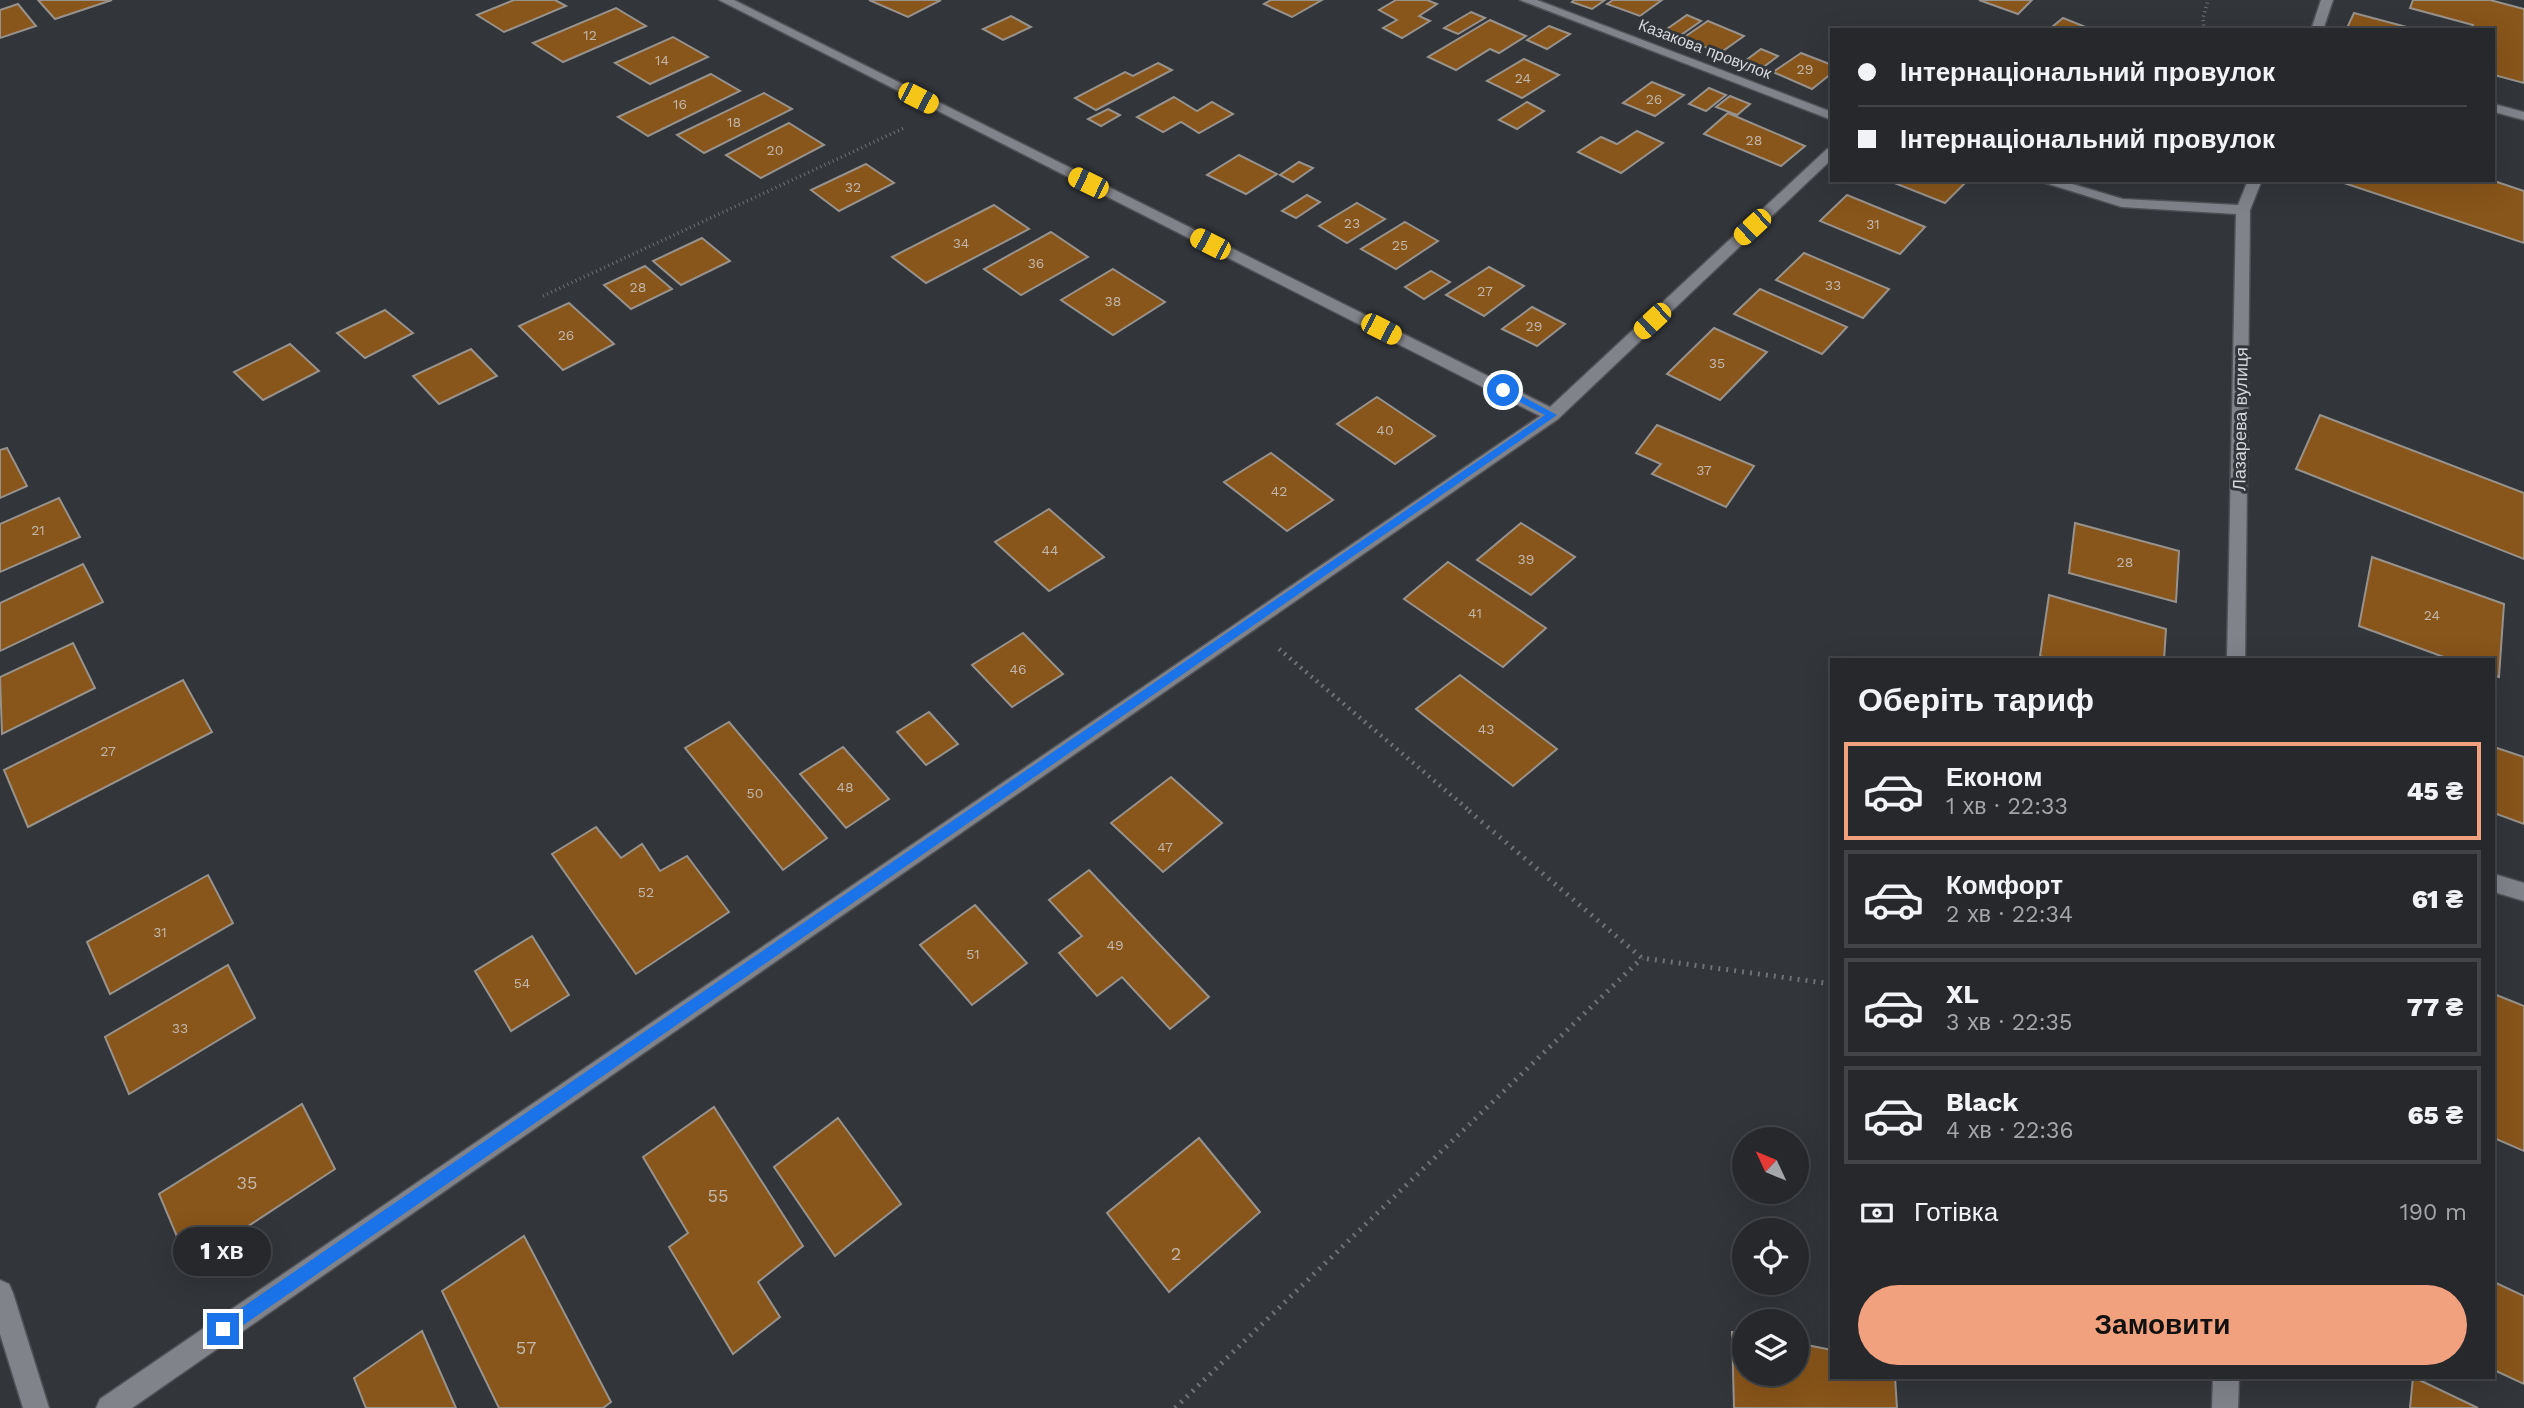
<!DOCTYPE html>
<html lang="uk">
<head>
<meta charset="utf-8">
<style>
	body { margin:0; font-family:"Work Sans",sans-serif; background:#2e3034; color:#f1f3f6; height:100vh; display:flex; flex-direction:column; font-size:26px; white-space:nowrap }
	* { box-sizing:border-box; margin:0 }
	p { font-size:23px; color:#a4a6a9 }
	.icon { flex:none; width:38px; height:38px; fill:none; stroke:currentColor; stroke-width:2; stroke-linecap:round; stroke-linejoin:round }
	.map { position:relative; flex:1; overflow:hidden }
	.panel { position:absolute; left:1830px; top:658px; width:665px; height:721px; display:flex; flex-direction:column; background:#26282c; border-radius:0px; box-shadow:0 7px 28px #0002,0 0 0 2px #424448 }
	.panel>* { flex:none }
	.hud { position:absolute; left:1830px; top:28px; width:665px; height:154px; border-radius:0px; box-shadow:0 7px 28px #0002,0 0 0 2px #424448; display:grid; align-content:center; height:154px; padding:0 28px; background:#26282c }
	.needle { width:46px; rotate:314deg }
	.controls { position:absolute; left:1732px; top:1127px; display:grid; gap:14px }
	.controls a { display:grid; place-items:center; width:77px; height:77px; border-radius:50%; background:#26282c; box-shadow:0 7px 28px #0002,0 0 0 2px #424448; font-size:35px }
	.end { position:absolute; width:32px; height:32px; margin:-16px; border:9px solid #1a73e8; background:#fff; box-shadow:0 0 0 4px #fff }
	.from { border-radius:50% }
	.bubble { position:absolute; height:49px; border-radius:24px; background:#26282c; box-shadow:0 7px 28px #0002,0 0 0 2px #424448; font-size:23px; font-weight:800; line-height:49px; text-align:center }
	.car { position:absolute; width:21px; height:42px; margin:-21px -10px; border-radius:9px; box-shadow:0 0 5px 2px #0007; background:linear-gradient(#f5c518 24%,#345 0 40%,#f5c518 0 76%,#345 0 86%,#f5c518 0) }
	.hud b { display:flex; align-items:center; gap:24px; height:66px; font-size:26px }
	.hud b+b { border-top:2px solid #424448 }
	.hud i { width:18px; height:18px; background:#f1f3f6 }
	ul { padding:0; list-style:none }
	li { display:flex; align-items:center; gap:21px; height:98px; margin:0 14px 10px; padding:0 14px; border:4px solid #424448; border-radius:0px }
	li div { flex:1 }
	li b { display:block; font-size:26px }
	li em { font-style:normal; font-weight:800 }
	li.on { border-color:#f2a17e }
	li>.icon { width:63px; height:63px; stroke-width:1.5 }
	h2 { padding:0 28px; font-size:32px; line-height:84px }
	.pay { display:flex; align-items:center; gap:18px; height:77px; padding:0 28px; font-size:26px }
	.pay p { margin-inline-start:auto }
	.cta { display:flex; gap:14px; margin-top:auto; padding:14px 28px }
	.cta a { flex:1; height:80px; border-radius:42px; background:#f2a17e; color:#111; font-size:28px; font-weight:800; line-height:80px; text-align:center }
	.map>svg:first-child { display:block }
</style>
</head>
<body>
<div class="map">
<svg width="2524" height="1408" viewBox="0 0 2524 1408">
	<rect width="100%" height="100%" fill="#32353a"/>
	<g fill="#88551a" stroke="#98928c" stroke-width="2">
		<path d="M38 0H112L55 19Z"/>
		<path d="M514 0H555L566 6 504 32 477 15Z"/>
		<path d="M869 0H941L908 17Z"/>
		<path d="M1271 0H1322L1292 17 1264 4Z"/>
		<path d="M1396 0H1427L1437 4 1419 16 1430 21 1402 38 1383 28 1397 20 1379 10Z"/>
		<path d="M1574 0H1605L1592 9 1572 2Z"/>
		<path d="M1613 0H1662L1640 16 1607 4Z"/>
		<path d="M1979 0H2032L2018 14Z"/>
		<path d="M2413 0H2490L2524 9V83L2494 75V30H2471L2473 25 2410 8Z"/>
		<path d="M18 4 36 26 0 38V10Z"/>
		<path d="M616 8 646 26 563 62 533 43Z"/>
		<path d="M1471 12 1485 18 1458 34 1444 28Z"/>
		<path d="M2354 13 2418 30H2346Z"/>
		<path d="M1687 15 1701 21 1678 37 1664 31Z"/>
		<path d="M1011 16 1031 27 1003 40 983 29Z"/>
		<path d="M2063 18 2093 30 2052 27Z"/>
		<path d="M1490 20 1526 36 1499 53 1490 49 1456 70 1428 57Z"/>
		<path d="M1708 21 1744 36 1720 53 1683 38Z"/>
		<path d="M1549 26 1570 34 1547 49 1527 40Z"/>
		<path d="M673 37 708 57 650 84 615 63Z"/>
		<path d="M1761 49 1778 56 1762 68 1745 61Z"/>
		<path d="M1801 53 1832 65V73L1812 89 1773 72Z"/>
		<path d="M1524 59 1559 75 1522 98 1487 81Z"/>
		<path d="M1158 63 1172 70 1096 110 1075 98 1125 72 1133 76Z"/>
		<path d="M711 74 740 91 648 136 618 117Z"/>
		<path d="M1652 82 1684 95 1655 116 1623 103Z"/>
		<path d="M1709 88 1726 95 1706 111 1689 104Z"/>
		<path d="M764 93 792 109 704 153 677 135Z"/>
		<path d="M1730 96 1750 104 1737 115 1716 107Z"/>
		<path d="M1174 97 1197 111 1212 102 1233 114 1199 133 1181 122 1163 132 1137 117Z"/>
		<path d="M1527 102 1544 111 1517 129 1499 120Z"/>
		<path d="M1108 109 1120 115 1101 126 1088 119Z"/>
		<path d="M1728 113 1805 146 1781 166 1704 134Z"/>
		<path d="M789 123 824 145 761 178 726 155Z"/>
		<path d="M1637 131 1663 143 1621 173 1578 152 1601 137 1617 144Z"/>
		<path d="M1239 155 1277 174 1246 194 1207 175Z"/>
		<path d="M1299 162 1313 168 1293 182 1280 175Z"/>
		<path d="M866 164 894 183 839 211 811 190Z"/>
		<path d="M1887 180H1962L1966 182 1945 203Z"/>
		<path d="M2335 180H2491L2524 191V243Z"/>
		<path d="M1307 195 1320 202 1296 218 1282 211Z"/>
		<path d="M1847 195 1925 227 1900 254 1820 221Z"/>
		<path d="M1357 203 1385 219 1347 243 1319 226Z"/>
		<path d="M994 205 1029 229 926 283 892 257Z"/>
		<path d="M1405 222 1438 241 1396 269 1361 249Z"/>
		<path d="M1051 232 1088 257 1021 295 984 269Z"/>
		<path d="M702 238 730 261 681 285 653 261Z"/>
		<path d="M1804 253 1889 289 1863 318 1776 280Z"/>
		<path d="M645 266 672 289 631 309 604 285Z"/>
		<path d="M1489 267 1524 286 1484 316 1446 295Z"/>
		<path d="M1113 269 1165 302 1113 335 1061 300Z"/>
		<path d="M1431 271 1450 282 1424 299 1405 287Z"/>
		<path d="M1760 289 1847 327 1822 354 1734 314Z"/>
		<path d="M569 303 614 344 563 370 519 326Z"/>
		<path d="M1532 307 1565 324 1537 346 1502 329Z"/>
		<path d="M385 310 413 333 365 358 337 333Z"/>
		<path d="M1714 328 1767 352 1720 400 1667 374Z"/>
		<path d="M290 344 319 371 263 400 234 372Z"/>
		<path d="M471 349 497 376 439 404 413 376Z"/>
		<path d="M1377 397 1435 436 1395 464 1337 424Z"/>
		<path d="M2320 415 2524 493V559L2296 469Z"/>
		<path d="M1657 425 1754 466 1726 507 1652 474 1661 464 1636 453Z"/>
		<path d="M7 448 27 486 0 498V450Z"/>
		<path d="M1271 453 1333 500 1287 531 1224 482Z"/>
		<path d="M59 498 80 537 0 572V524Z"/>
		<path d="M1049 509 1104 557 1049 591 995 542Z"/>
		<path d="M1521 523 1575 557 1531 595 1477 560Z"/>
		<path d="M2075 523 2179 551 2176 602 2069 573Z"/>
		<path d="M2372 557 2504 604 2499 677 2494 675V660H2452L2359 626Z"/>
		<path d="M1448 562 1546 628 1503 667 1404 599Z"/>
		<path d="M83 564 103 602 0 651V603Z"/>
		<path d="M2049 595 2166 629 2164 660H2053L2040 656Z"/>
		<path d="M1023 633 1063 674 1012 707 972 665Z"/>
		<path d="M73 643 95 688 2 734 0 677Z"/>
		<path d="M1460 675 1557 749 1513 786 1416 709Z"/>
		<path d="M183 680 212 732 28 827 4 770Z"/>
		<path d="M929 712 958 744 926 765 897 732Z"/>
		<path d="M729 722 827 838 783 870 685 748Z"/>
		<path d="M843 747 889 799 846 828 800 774Z"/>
		<path d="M2494 747 2524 757V824L2494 813Z"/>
		<path d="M1171 777 1222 823 1163 872 1111 823Z"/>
		<path d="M596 827 621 858 642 844 660 871 687 856 729 912 636 974 552 854Z"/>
		<path d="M1089 870 1209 997 1170 1029 1122 977 1097 996 1059 953 1082 936 1049 900Z"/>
		<path d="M208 875 233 923 110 994 87 942Z"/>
		<path d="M975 905 1027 963 972 1005 920 945Z"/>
		<path d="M532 936 569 995 511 1031 475 971Z"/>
		<path d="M228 965 255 1018 129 1094 105 1037Z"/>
		<path d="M2494 994 2524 1006V1151L2494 1138Z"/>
		<path d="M302 1104 335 1169 189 1265 159 1194Z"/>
		<path d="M714 1107 803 1246 758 1282 780 1317 733 1354 669 1247 688 1233 643 1157Z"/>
		<path d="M838 1118 901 1204 835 1256 774 1167Z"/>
		<path d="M1199 1138 1260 1212 1169 1292 1107 1213Z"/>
		<path d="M524 1236 611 1402 603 1408H499L442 1291Z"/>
		<path d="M2494 1282 2524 1296V1384L2494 1370Z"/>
		<path d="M422 1331 456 1408H366L354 1378Z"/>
		<path d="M1732 1332 1745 1334V1374H1797V1343L1832 1350V1377H1895L1897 1408H1734Z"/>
		<path d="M2413 1377 2478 1408H2410Z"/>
	</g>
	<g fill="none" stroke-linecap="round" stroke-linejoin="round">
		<g stroke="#4f5155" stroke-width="3">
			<g id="service">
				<path d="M2494 104 2524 112V120L2494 112Z"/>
				<path d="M2494 874 2524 883V901L2494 892Z"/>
			</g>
		</g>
		<g stroke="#4f5155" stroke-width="3">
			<g id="minor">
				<path d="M719 0H734L1550 407 1827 149 1832 148V159L1558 419 132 1408H96L100 1399 1540 416Z"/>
				<path d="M1520 0H1537L1832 112V120Z"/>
				<path d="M2321 0H2333L2323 30H2311Z"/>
				<path d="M2036 180H2059L2123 199 2238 205 2248 180H2262L2250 210 2245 660H2227L2236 214 2122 207Z"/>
				<path d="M0 1280 9 1284 13 1293 49 1408H23L0 1334Z"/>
				<path d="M2213 1377H2239L2238 1408H2212Z"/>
			</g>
		</g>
		<g stroke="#707277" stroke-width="3.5" stroke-dasharray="1 3.5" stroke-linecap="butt">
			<path d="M2204 30 2203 18 2208 0"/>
			<path d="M543 296 904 128"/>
		</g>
		<path stroke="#707277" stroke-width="4.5" stroke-dasharray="2 5" stroke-linecap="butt" d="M1279 649 1471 812"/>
		<g stroke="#707277" stroke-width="5" stroke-dasharray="2 6" stroke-linecap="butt">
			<path d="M1469 811 1642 958 1832 984"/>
			<path d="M1175 1408 1642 958"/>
		</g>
		<use href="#service" fill="#80838a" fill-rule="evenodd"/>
		<use href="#minor" fill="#80838a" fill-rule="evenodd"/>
	</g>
	<path fill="#1a73e8" d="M1500 388H1507L1557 415 229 1335 223 1337 218 1335 216 1329 218 1324 1545 415 1500 392Z"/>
	<g text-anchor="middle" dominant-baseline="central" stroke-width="6" stroke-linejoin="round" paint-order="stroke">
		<g font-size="14" fill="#c2b7ac">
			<text x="590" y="35">12</text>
			<text x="662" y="60">14</text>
			<text x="1805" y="69">29</text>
			<text x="1523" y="78">24</text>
			<text x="1654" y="99">26</text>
			<text x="680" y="104">16</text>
			<text x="734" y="122">18</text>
			<text x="1754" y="140">28</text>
			<text x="775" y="150">20</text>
			<text x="853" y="187">32</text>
			<text x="1352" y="223">23</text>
			<text x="1873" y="224">31</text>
			<text x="961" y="243">34</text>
			<text x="1400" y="245">25</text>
			<text x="1036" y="263">36</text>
			<text x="1833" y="285">33</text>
			<text x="638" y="287">28</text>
			<text x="1485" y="291">27</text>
			<text x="1113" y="301">38</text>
			<text x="1534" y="326">29</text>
			<text x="566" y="335">26</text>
			<text x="1717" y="363">35</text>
			<text x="1385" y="430">40</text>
			<text x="1704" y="470">37</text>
			<text x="1279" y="491">42</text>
			<text x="38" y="530">21</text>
			<text x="1050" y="550">44</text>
			<text x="1526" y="559">39</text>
			<text x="2125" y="562">28</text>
			<text x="1475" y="613">41</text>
			<text x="2432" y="615">24</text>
			<text x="1018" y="669">46</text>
			<text x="1486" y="729">43</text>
			<text x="108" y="751">27</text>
			<text x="845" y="787">48</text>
			<text x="755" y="793">50</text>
			<text x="1165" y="847">47</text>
			<text x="646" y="892">52</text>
			<text x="160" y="932">31</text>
			<text x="1115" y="945">49</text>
			<text x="973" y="954">51</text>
			<text x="522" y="983">54</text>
			<text x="180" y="1028">33</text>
		</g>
		<g font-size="16" fill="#d6d8dc" stroke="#32353a">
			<text transform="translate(1705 49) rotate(21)">Казакова провулок</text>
		</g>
		<g font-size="18" fill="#d6d8dc" stroke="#32353a">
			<text transform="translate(2240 419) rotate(-89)">Лазарева вулиця</text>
		</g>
		<g font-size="18" fill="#c2b7ac">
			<text x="247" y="1182">35</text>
			<text x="718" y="1195">55</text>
			<text x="1176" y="1253">2</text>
			<text x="526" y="1347">57</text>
		</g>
	</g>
</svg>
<div class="controls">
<a><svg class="needle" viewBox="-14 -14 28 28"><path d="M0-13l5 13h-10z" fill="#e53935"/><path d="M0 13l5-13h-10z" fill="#a4a6a9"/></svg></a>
<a><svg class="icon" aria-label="locate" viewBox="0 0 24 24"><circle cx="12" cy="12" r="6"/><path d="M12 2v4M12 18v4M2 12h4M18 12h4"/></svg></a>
<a><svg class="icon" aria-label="layers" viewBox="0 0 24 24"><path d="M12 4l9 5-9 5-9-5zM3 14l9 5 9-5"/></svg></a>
</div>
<i class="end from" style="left:1503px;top:390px"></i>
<i class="end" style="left:223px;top:1329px"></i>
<div class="bubble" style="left:173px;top:1227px;width:98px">1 хв</div>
<i class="car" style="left:918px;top:98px;rotate:117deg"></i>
<i class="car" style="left:1088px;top:183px;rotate:296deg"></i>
<i class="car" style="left:1752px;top:227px;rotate:227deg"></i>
<i class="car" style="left:1210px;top:244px;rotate:297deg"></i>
<i class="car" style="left:1652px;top:321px;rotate:227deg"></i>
<i class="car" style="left:1381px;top:329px;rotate:117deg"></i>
<div class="hud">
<b><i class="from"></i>Інтернаціональний провулок</b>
<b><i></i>Інтернаціональний провулок</b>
</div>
<section class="panel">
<h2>Оберіть тариф</h2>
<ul>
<li class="on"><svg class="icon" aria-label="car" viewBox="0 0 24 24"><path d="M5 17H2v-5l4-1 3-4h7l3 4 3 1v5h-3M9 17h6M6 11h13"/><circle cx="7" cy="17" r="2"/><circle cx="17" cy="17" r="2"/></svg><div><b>Економ</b><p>1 хв · 22:33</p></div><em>45 ₴</em></li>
<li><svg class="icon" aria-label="car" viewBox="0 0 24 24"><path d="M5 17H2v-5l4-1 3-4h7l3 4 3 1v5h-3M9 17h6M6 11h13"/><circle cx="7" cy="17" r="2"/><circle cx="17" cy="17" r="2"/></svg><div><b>Комфорт</b><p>2 хв · 22:34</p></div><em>61 ₴</em></li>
<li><svg class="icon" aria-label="car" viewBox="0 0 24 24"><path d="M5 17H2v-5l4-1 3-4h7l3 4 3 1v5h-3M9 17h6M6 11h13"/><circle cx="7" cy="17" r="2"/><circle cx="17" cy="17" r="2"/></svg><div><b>XL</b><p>3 хв · 22:35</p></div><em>77 ₴</em></li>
<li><svg class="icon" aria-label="car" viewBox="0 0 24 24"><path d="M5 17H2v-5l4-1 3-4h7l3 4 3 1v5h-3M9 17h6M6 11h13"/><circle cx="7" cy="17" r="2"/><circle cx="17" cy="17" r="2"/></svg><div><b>Black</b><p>4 хв · 22:36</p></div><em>65 ₴</em></li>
</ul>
<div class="pay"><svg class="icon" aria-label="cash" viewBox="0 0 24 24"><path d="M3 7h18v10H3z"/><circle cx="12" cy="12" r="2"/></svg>Готівка<p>190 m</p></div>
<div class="cta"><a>Замовити</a></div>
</section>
</div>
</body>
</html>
